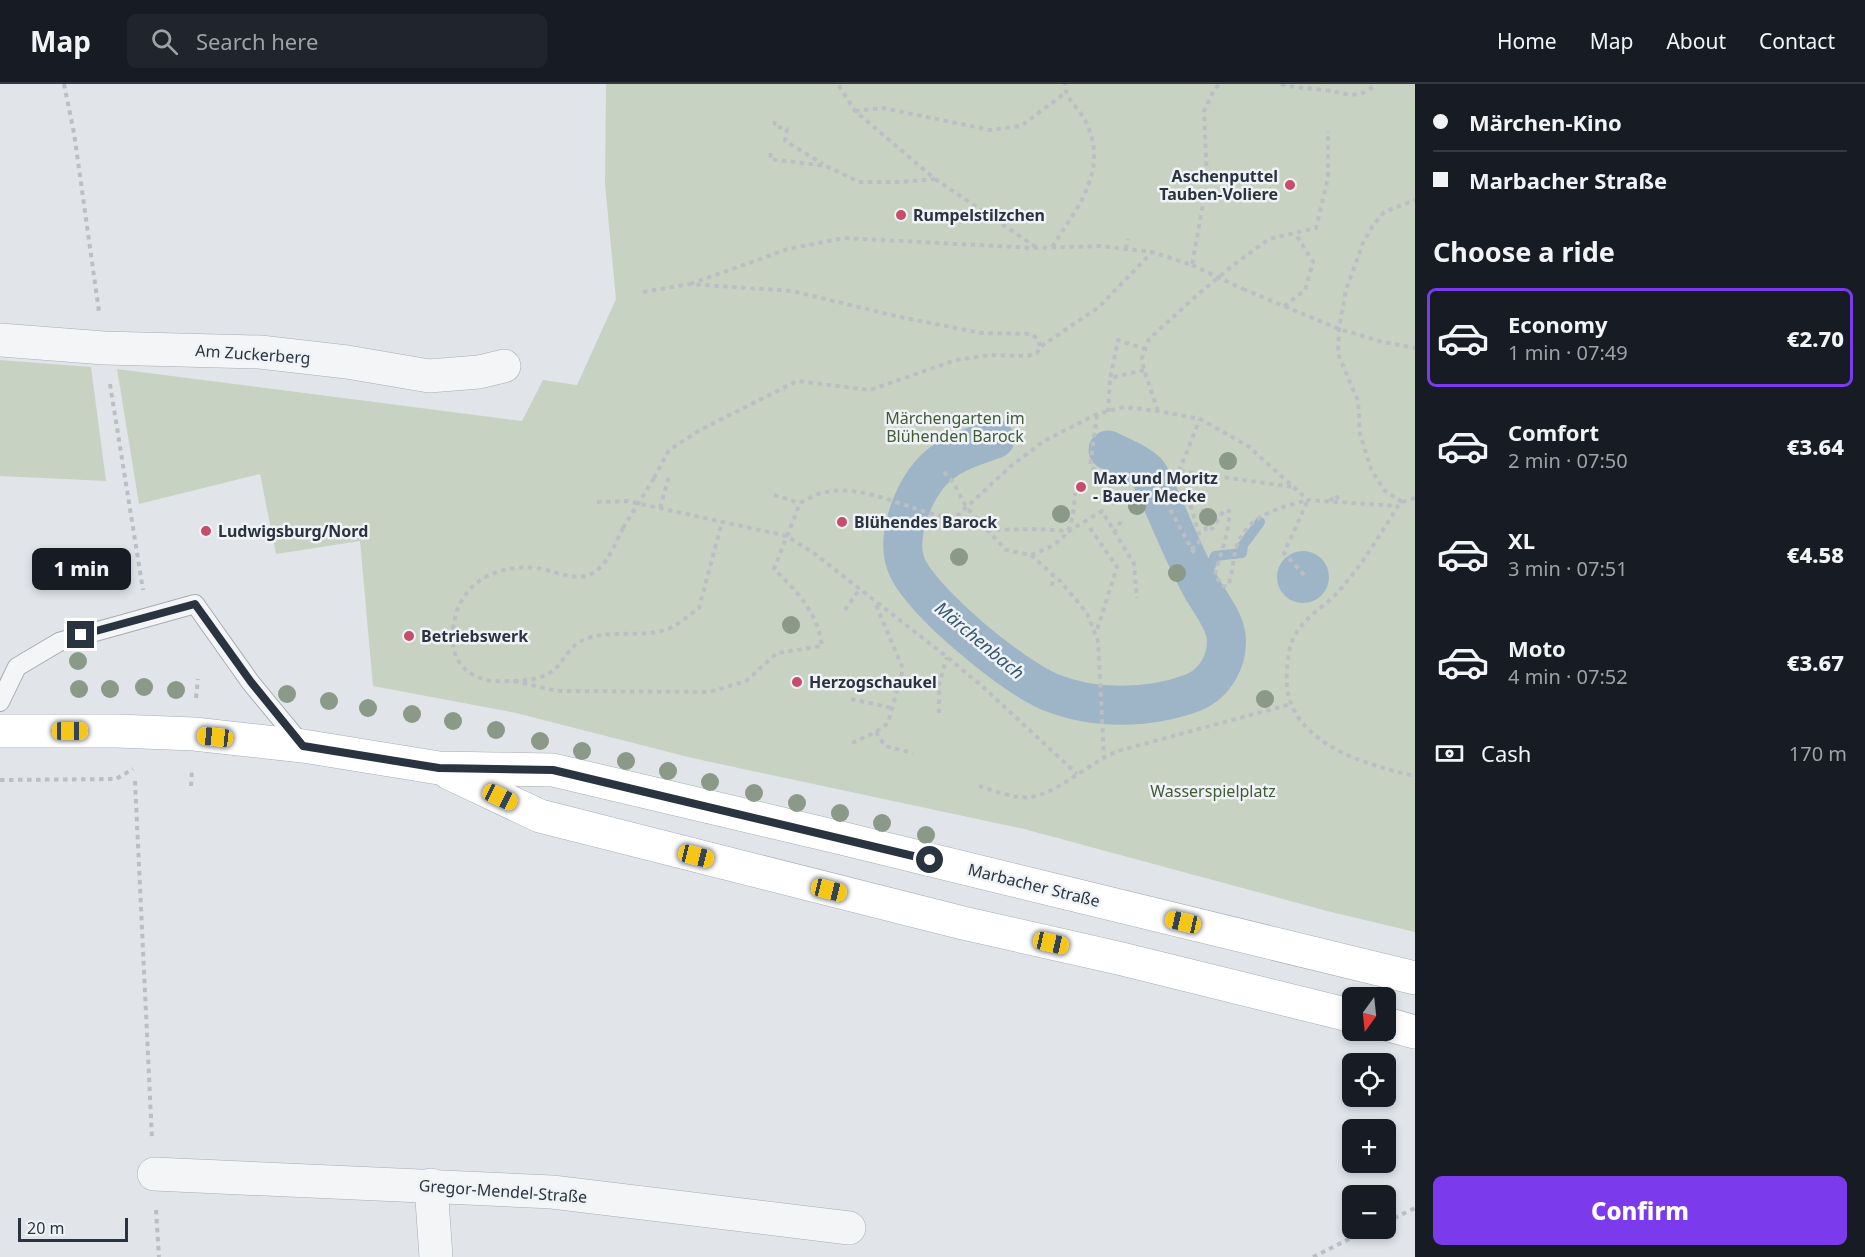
<!DOCTYPE html>
<html lang="en">
<head>
<meta charset="utf-8">
<style>
	body { margin:0; font-family:"Noto Sans",sans-serif; background:#20242c; color:#f1f3f6; height:100vh; display:flex; flex-direction:column; font-size:22px; white-space:nowrap }
	* { box-sizing:border-box; margin:0 }
	p { font-size:20px; color:#9ea1a6 }
	.icon { flex:none; width:33px; height:33px; fill:none; stroke:currentColor; stroke-width:2; stroke-linecap:round; stroke-linejoin:round }
	.map { position:relative; flex:1; overflow:hidden }
	.sheet { display:flex; flex-direction:column; background:#171b24; width:450px }
	.sheet>* { flex:none }
	.hud { display:grid; align-content:center; height:132px; padding:0 18px; background:#171b24 }
	.needle { width:39px; rotate:195deg }
	.controls { position:absolute; left:1342px; top:903px; display:grid; gap:12px }
	.controls a { display:grid; place-items:center; width:54px; height:54px; border-radius:9px; background:#171b24; box-shadow:0 3px 9px #0003; font-size:30px }
	.scale { position:absolute; left:18px; bottom:15px; width:110px; box-sizing:border-box; padding-left:6px; border:3px solid #2a3440; border-top:0; font-size:16px; line-height:21px; white-space:nowrap; color:#2a3440; -webkit-text-stroke:4px #f0f3f6; paint-order:stroke }
	.end { position:absolute; width:27px; height:27px; margin:-14px; border:8px solid #2a3440; background:#fff; box-shadow:0 0 0 3px #fff }
	.from { border-radius:50% }
	.bubble { position:absolute; height:42px; border-radius:9px; background:#171b24; box-shadow:0 3px 9px #0003; font-size:20px; font-weight:800; line-height:42px; text-align:center }
	.car { position:absolute; width:18px; height:36px; margin:-18px -9px; border-radius:8px; box-shadow:0 0 4px 2px #0007; background:linear-gradient(#f5c518 24%,#345 0 40%,#f5c518 0 76%,#345 0 86%,#f5c518 0) }
	.hud b { display:flex; align-items:center; gap:21px; height:57px; font-size:22px }
	.hud b+b { border-top:2px solid #363941 }
	.hud i { width:15px; height:15px; background:#f1f3f6 }
	ul { padding:0; list-style:none }
	li { display:flex; align-items:center; gap:18px; height:99px; margin:0 12px 9px; padding:0 6px; border:3px solid transparent; border-radius:9px }
	li div { flex:1 }
	li b { display:block; font-size:22px }
	li em { font-style:normal; font-weight:800 }
	li.current { border-color:#7c3aed }
	li>.icon { width:54px; height:54px; stroke-width:1.5 }
	h2 { padding:0 18px; font-size:27px; line-height:72px }
	.pay { display:flex; align-items:center; gap:15px; height:66px; padding:0 18px; font-size:22px }
	.pay p { margin-inline-start:auto }
	.primary-button { display:flex; gap:12px; margin-top:auto; padding:12px 18px }
	.primary-button a { flex:1; height:69px; border-radius:9px; background:#7c3aed; color:#fff; font-size:24px; font-weight:800; line-height:69px; text-align:center }
	header { display:flex; align-items:center; gap:36px; box-sizing:border-box; height:84px; padding:0 30px; background:#171b24; border-bottom:2px solid #363941 }
	header strong { font-size:28px }
	nav { display:flex; gap:33px; margin-inline-start:auto; font-size:21px }
	.search { width:420px; height:54px; background:#20242c; display:flex; align-items:center; gap:15px; box-sizing:border-box; padding:0 21px; border-radius:9px; color:#9ea1a6; font-size:22px }
	main { display:flex; flex:1; min-height:0 }
	.map>svg:first-child { display:block }
</style>
</head>
<body>
<header>
<strong>Map</strong>
<div class="search"><svg class="icon" aria-label="search" viewBox="0 0 24 24"><circle cx="10" cy="10" r="6"/><path d="M15 15l6 6"/></svg>Search here</div>
<nav><a>Home</a><a>Map</a><a>About</a><a>Contact</a></nav>
</header>
<main>
<div class="map">
<svg width="1415" height="1173" viewBox="0 0 1415 1173">
	<rect width="100%" height="100%" fill="#e1e5e9"/>
	<g fill="#c8d2c3">
		<path d="M606 0H1415V848L1327 827 1024 745 692 674 516 629 373 602 360 457 276 470 260 390 139 420 117 285 522 337 543 296 577 301 616 215 605 100Z"/>
		<path d="M0 276 91 283 106 397 0 392Z"/>
	</g>
	<circle fill="#9eb5c7" cx="1303" cy="493" r="26"/>
	<g fill="none" stroke-linecap="round" stroke-linejoin="round">
		<path stroke="#9eb5c7" stroke-width="10" d="M1196 493 1211 481 1215 472 1242 469 1243 461 1260 438"/>
		<path stroke="#9eb5c7" stroke-width="39" d="M995 355C975 362 954 368 938 382 914 402 893 455 908 485 927 522 1011 591 1050 608 1094 626 1149 625 1192 609 1216 600 1229 574 1226 551 1223 533 1207 515 1199 499 1185 472 1173 444 1161 416 1157 408 1153 395 1147 388 1136 378 1121 372 1108 366"/>
		<g stroke="#a6acb3" stroke-width="20">
			<path id="lane" d="M0 618 17 583 59 558 195 520 251 599 303 662"/>
		</g>
		<g stroke="#a6acb3" stroke-width="34">
			<g id="street">
				<path d="M0 256 104 264 260 268 347 278 429 292 479 288 504 282"/>
				<path d="M154 1090 552 1108 849 1144"/>
				<path d="M431 1101 436 1173"/>
			</g>
		</g>
		<g stroke="#a6acb3" stroke-width="34">
			<g id="secondary">
				<path d="M0 647H117L194 650 303 662 439 684 553 686 837 753 1415 894"/>
				<path d="M449 689 540 732 963 839 1118 874 1353 932"/>
				<path d="M1386 940 1415 948"/>
			</g>
		</g>
		<g stroke="#bbbfc4" stroke-width="4" stroke-dasharray="4.5 4.5" stroke-linecap="butt">
			<path d="M64 0 74 49 99 228"/>
			<path d="M1281 0C1295 4 1308 4 1323 6 1345 8 1358 18 1376 0"/>
			<path d="M855 27 883 24 990 46 1021 42 1065 9"/>
			<path d="M775 37 774 42 787 45 785 57 823 80"/>
			<path d="M771 69 770 75 826 82 859 98H901L935 95 855 27 838 0"/>
			<path d="M935 95 1036 163"/>
			<path d="M1052 163C1078 122 1110 86 1085 36 1078 23 1065 15 1065 0"/>
			<path d="M1126 165 1128 155"/>
			<path d="M690 200 788 165 844 154 1036 164 1100 162 1152 168 1192 181 1207 98 1204 27 1215 4 1221 0"/>
			<path d="M1243 205 1339 245 1383 258 1415 264"/>
			<path d="M643 208 690 200 792 207 900 233 981 249 1031 250 1038 255 1040 263"/>
			<path d="M1284 222 1305 206 1313 178 1295 149"/>
			<path d="M1144 286 1110 294 1118 256 1145 265"/>
			<path d="M110 300 143 506"/>
			<path d="M1158 327 1144 286 1142 274 1149 255 1196 212 1232 182 1269 155 1316 144 1328 94V47"/>
			<path d="M1108 328 1110 294"/>
			<path d="M1097 331 1090 382 1110 397 1108 409"/>
			<path d="M1179 387 1200 335"/>
			<path d="M944 388 954 399 966 423 1006 466 1031 471 1061 498 1087 529 1098 557 1104 673"/>
			<path d="M654 394 669 366 700 346 797 297 870 306 956 276 990 271 1028 272 1037 269 1040 263 1099 223 1152 168"/>
			<path d="M1153 394 1194 469"/>
			<path d="M1156 399 1179 387 1293 403"/>
			<path d="M774 411 800 419"/>
			<path d="M1415 414 1402 418 1398 422C1379 452 1361 483 1337 509 1324 523 1305 533 1295 551 1289 562 1288 573 1287 586 1280 656 1361 680 1415 692"/>
			<path d="M1330 417 1336 411 1340 418"/>
			<path d="M597 418 627 417 787 452 815 470 947 573 982 602 1077 690"/>
			<path d="M1402 418 1384 406 1371 385 1360 350 1358 317 1338 270 1339 245 1346 206 1363 159 1372 143 1384 128 1415 116"/>
			<path d="M660 424 669 392"/>
			<path d="M623 444C615 459 607 484 589 491 573 497 553 486 536 484 492 480 456 502 453 547 452 562 454 575 465 585 478 596 491 598 507 597 525 597 545 596 558 582 565 573 573 560 583 556 608 545 639 554 665 546 676 543 689 531 699 524L722 438"/>
			<path d="M1090 444 1117 483 1096 549"/>
			<path d="M987 446 1039 445 1069 447 1102 427 1134 480 1137 514"/>
			<path d="M1114 449 1123 434"/>
			<path d="M1191 465 1198 461 1200 453 1189 416 1194 410 1201 415 1206 447 1213 444 1224 426 1229 427C1231 445 1219 472 1215 491L1223 502H1228C1234 487 1232 469 1240 455 1253 429 1283 423 1308 416"/>
			<path d="M1031 471C1069 456 1072 449 1075 409"/>
			<path d="M1304 491 1284 469 1308 416"/>
			<path d="M1052 502 1053 492"/>
			<path d="M845 526 859 506"/>
			<path d="M514 597 557 607 709 608 746 597 777 569 822 562C818 529 797 507 774 485L800 419C808 415 817 409 826 408 856 402 889 416 917 425 931 430 943 434 958 431L1011 382 1044 357 1097 330 1124 323 1158 327 1200 335 1248 362 1308 416 1398 422"/>
			<path d="M196 614 198 595"/>
			<path d="M851 615 892 624"/>
			<path d="M939 629V601L947 573"/>
			<path d="M876 648 885 662 913 669"/>
			<path d="M852 659 876 648 888 639 903 585 876 521"/>
			<path d="M0 696 116 695 133 685"/>
			<path d="M135 697 152 1055"/>
			<path d="M191 702 192 685"/>
			<path d="M979 702C995 707 1014 715 1030 713 1055 711 1092 677 1118 667L1291 620"/>
			<path d="M156 1126 159 1173"/>
			<path d="M1386 1138 1415 1124"/>
			<path d="M1313 1173 1371 1144"/>
		</g>
		<use href="#lane" stroke="#f4f5f7" stroke-width="18"/>
		<use href="#street" stroke="#f4f5f7" stroke-width="33"/>
		<use href="#secondary" stroke="#fff" stroke-width="33"/>
		<g stroke="#bbbfc4" stroke-width="4" stroke-dasharray="4.5 4.5" stroke-linecap="butt">
			<path d="M1192 181 1243 205"/>
			<path d="M623 444 654 394"/>
		</g>
	</g>
	<g fill="#8a9988">
		<circle cx="1228" cy="377" r="9"/>
		<circle cx="1137" cy="422" r="9"/>
		<circle cx="1061" cy="430" r="9"/>
		<circle cx="1208" cy="433" r="9"/>
		<circle cx="959" cy="473" r="9"/>
		<circle cx="1177" cy="489" r="9"/>
		<circle cx="791" cy="541" r="9"/>
		<circle cx="78" cy="577" r="9"/>
		<circle cx="144" cy="603" r="9"/>
		<circle cx="79" cy="605" r="9"/>
		<circle cx="110" cy="605" r="9"/>
		<circle cx="176" cy="606" r="9"/>
		<circle cx="287" cy="610" r="9"/>
		<circle cx="1265" cy="615" r="9"/>
		<circle cx="329" cy="617" r="9"/>
		<circle cx="368" cy="624" r="9"/>
		<circle cx="412" cy="630" r="9"/>
		<circle cx="453" cy="637" r="9"/>
		<circle cx="496" cy="646" r="9"/>
		<circle cx="540" cy="657" r="9"/>
		<circle cx="582" cy="667" r="9"/>
		<circle cx="626" cy="677" r="9"/>
		<circle cx="668" cy="687" r="9"/>
		<circle cx="710" cy="698" r="9"/>
		<circle cx="754" cy="709" r="9"/>
		<circle cx="797" cy="719" r="9"/>
		<circle cx="840" cy="729" r="9"/>
		<circle cx="882" cy="739" r="9"/>
		<circle cx="926" cy="751" r="9"/>
	</g>
	<g fill="none" stroke-linecap="round" stroke-linejoin="round">
		<path stroke="#2a3440" stroke-width="8" d="M81 551 195 520 251 598 303 662 439 684 553 686 930 776"/>
	</g>
	<g fill="#c74d6a" stroke="#f0f3f6" stroke-width="2">
		<circle cx="1290" cy="101" r="6"/>
		<circle cx="901" cy="131" r="6"/>
		<circle cx="1081" cy="403" r="6"/>
		<circle cx="842" cy="438" r="6"/>
		<circle cx="206" cy="447" r="6"/>
		<circle cx="409" cy="552" r="6"/>
		<circle cx="797" cy="598" r="6"/>
	</g>
	<g text-anchor="middle" dominant-baseline="central" stroke-width="5" stroke-linejoin="round" paint-order="stroke">
		<g font-size="16" font-weight="bold" fill="#2a3440" stroke="#f0f3f6" text-anchor="start">
			<text x="1278" y="92" text-anchor="end">Aschenputtel<tspan x="1278" dy="18">Tauben-Voliere</tspan></text>
			<text x="913" y="131">Rumpelstilzchen</text>
			<text x="1093" y="394">Max und Moritz<tspan x="1093" dy="18">- Bauer Mecke</tspan></text>
			<text x="854" y="438">Blühendes Barock</text>
			<text x="218" y="447">Ludwigsburg/Nord</text>
			<text x="421" y="552">Betriebswerk</text>
			<text x="809" y="598">Herzogschaukel</text>
		</g>
		<g font-size="16" fill="#2a3440" stroke="#f0f3f6">
			<text transform="translate(253 270) rotate(4)">Am Zuckerberg</text>
			<text transform="translate(1034 801) rotate(14)">Marbacher Straße</text>
			<text transform="translate(503 1107) rotate(4)">Gregor-Mendel-Straße</text>
		</g>
		<g font-size="16" fill="#425b38" stroke="#f0f3f6">
			<text x="955" y="334">Märchengarten im<tspan x="955" dy="18">Blühenden Barock</tspan></text>
			<text x="1213" y="707">Wasserspielplatz</text>
		</g>
		<g font-size="18" font-style="italic" fill="#365671" stroke="#f0f3f6">
			<text transform="translate(980 556) rotate(40)">Märchenbach</text>
		</g>
	</g>
</svg>
<div class="controls">
<a><svg class="needle" viewBox="-14 -14 28 28"><path d="M0-13l5 13h-10z" fill="#e53935"/><path d="M0 13l5-13h-10z" fill="#9ea1a6"/></svg></a>
<a><svg class="icon" aria-label="locate" viewBox="0 0 24 24"><circle cx="12" cy="12" r="6"/><path d="M12 2v4M12 18v4M2 12h4M18 12h4"/></svg></a>
<a>+</a>
<a>−</a>
</div>
<div class="scale">20 m</div>
<i class="end from" style="left:930px;top:776px"></i>
<i class="end" style="left:81px;top:551px"></i>
<div class="bubble" style="left:32px;top:464px;width:99px">1 min</div>
<i class="car" style="left:70px;top:647px;rotate:90deg"></i>
<i class="car" style="left:215px;top:653px;rotate:276deg"></i>
<i class="car" style="left:500px;top:713px;rotate:116deg"></i>
<i class="car" style="left:696px;top:772px;rotate:104deg"></i>
<i class="car" style="left:829px;top:806px;rotate:104deg"></i>
<i class="car" style="left:1183px;top:838px;rotate:283deg"></i>
<i class="car" style="left:1051px;top:859px;rotate:103deg"></i>
</div>
<section class="sheet">
<div class="hud">
<b><i class="from"></i>Märchen-Kino</b>
<b><i></i>Marbacher Straße</b>
</div>
<h2>Choose a ride</h2>
<ul>
<li class="current"><svg class="icon" aria-label="car" viewBox="0 0 24 24"><path d="M5 17H2v-5l4-1 3-4h7l3 4 3 1v5h-3M9 17h6M6 11h13"/><circle cx="7" cy="17" r="2"/><circle cx="17" cy="17" r="2"/></svg><div><b>Economy</b><p>1 min · 07:49</p></div><em>€2.70</em></li>
<li><svg class="icon" aria-label="car" viewBox="0 0 24 24"><path d="M5 17H2v-5l4-1 3-4h7l3 4 3 1v5h-3M9 17h6M6 11h13"/><circle cx="7" cy="17" r="2"/><circle cx="17" cy="17" r="2"/></svg><div><b>Comfort</b><p>2 min · 07:50</p></div><em>€3.64</em></li>
<li><svg class="icon" aria-label="car" viewBox="0 0 24 24"><path d="M5 17H2v-5l4-1 3-4h7l3 4 3 1v5h-3M9 17h6M6 11h13"/><circle cx="7" cy="17" r="2"/><circle cx="17" cy="17" r="2"/></svg><div><b>XL</b><p>3 min · 07:51</p></div><em>€4.58</em></li>
<li><svg class="icon" aria-label="car" viewBox="0 0 24 24"><path d="M5 17H2v-5l4-1 3-4h7l3 4 3 1v5h-3M9 17h6M6 11h13"/><circle cx="7" cy="17" r="2"/><circle cx="17" cy="17" r="2"/></svg><div><b>Moto</b><p>4 min · 07:52</p></div><em>€3.67</em></li>
</ul>
<div class="pay"><svg class="icon" aria-label="cash" viewBox="0 0 24 24"><path d="M3 7h18v10H3z"/><circle cx="12" cy="12" r="2"/></svg>Cash<p>170 m</p></div>
<div class="primary-button"><a>Confirm</a></div>
</section>
</main>
</body>
</html>
